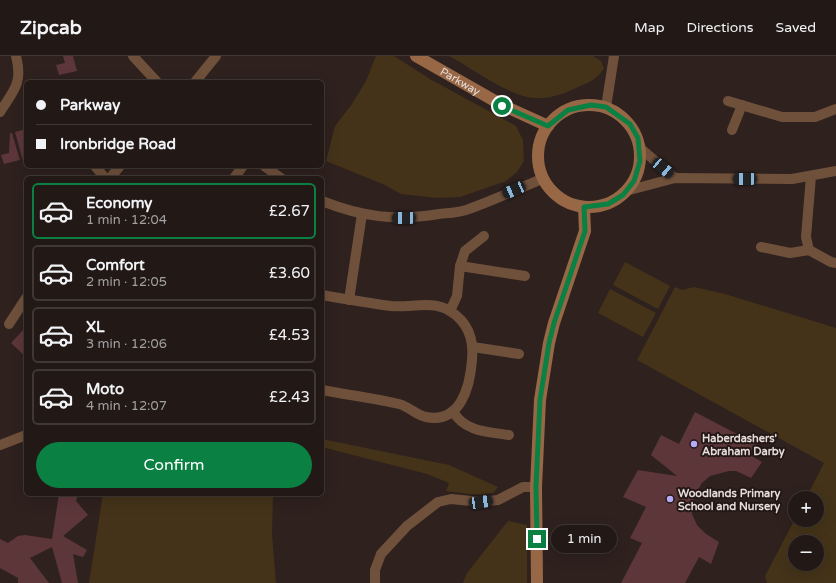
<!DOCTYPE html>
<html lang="en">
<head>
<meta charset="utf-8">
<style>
	body { margin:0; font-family:"Varela Round",sans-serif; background:#2a221f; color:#f1f3f6; height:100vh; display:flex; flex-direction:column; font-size:15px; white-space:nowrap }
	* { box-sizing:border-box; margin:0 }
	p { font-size:13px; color:#a2a0a1 }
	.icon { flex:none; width:22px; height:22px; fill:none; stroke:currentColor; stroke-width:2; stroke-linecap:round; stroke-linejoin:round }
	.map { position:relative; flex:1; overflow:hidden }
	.drawer { position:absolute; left:24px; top:120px; width:300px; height:320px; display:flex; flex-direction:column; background:#221916; border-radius:6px; box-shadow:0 4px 16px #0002,0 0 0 1px #3f3835 }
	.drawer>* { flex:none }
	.banner { position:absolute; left:24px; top:24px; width:300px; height:88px; border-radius:6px; box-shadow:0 4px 16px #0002,0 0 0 1px #3f3835; display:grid; align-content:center; height:88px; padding:0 12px; background:#221916 }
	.fabs { position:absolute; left:788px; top:435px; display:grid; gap:8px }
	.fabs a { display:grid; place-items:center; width:36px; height:36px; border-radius:50%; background:#221916; box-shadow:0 4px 16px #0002,0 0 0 1px #3f3835; font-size:20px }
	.end { position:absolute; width:18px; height:18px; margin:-9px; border:5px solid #0b8043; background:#fff; box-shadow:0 0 0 2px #fff }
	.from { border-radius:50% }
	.bubble { position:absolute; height:28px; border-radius:14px; background:#221916; box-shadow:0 4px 16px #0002,0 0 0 1px #3f3835; font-size:13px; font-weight:600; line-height:28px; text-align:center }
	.car { position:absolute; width:12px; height:24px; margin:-12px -6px; border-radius:5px; box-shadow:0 0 3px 1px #0007; background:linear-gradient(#222 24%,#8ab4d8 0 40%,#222 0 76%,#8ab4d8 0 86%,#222 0) }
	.banner b { display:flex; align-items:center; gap:14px; height:38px; font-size:15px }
	.banner b+b { border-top:1px solid #3f3835 }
	.banner i { width:10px; height:10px; background:#f1f3f6 }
	ul { padding:7px 0 0; list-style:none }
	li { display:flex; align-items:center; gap:12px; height:56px; margin:0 8px 6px; padding:0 4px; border:2px solid #3f3835; border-radius:6px }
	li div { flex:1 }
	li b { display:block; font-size:15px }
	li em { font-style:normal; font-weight:600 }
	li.current { border-color:#0b8043 }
	li>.icon { width:36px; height:36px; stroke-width:1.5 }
	.action { display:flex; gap:8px; margin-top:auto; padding:8px 12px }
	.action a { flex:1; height:46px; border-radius:24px; background:#0b8043; color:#fff; font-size:16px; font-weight:600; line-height:46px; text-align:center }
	header { display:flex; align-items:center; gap:24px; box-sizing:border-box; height:56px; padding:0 20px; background:#221916; border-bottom:1px solid #3f3835 }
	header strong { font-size:19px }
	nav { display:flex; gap:22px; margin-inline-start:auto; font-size:14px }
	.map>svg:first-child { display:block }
</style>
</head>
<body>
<header>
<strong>Zipcab</strong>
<nav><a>Map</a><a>Directions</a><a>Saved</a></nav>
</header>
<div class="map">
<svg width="836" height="527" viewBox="0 0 836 527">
	<rect width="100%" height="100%" fill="#2e211e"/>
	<g fill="#443319" fill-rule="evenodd">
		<path d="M376 0H394L430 23 516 70 523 84 524 105 517 116 506 125 460 141 437 142 401 138 385 129 326 105 335 70 352 48 366 25Z"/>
		<path d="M449 0H593L601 5 604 12C599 22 590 26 580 30 565 38 545 45 527 41 504 36 471 12 449 0Z"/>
		<path d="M625 206 670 230 658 253 613 229Z"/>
		<path d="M675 231 682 234 694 231 725 238 836 272V527H767L765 520 795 463 817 464V442H806L824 407 637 304ZM795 486H817V508H795Z"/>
		<path d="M610 233 656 257 643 281 598 257Z"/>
		<path d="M322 383 449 409 498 431 493 437 480 439 446 435 449 427 427 418 322 391Z"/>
		<path d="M103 438H273L272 478 276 527H89Z"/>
		<path d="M508 465 527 469V527H463L467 517Z"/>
	</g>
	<g fill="#5d363a">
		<path d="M63 0H73L77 15 59 19 56 9 65 7Z"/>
		<path d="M26 73V105H23L15 76Z"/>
		<path d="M10 77H12L20 104 4 108 1 99 9 97Z"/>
		<path d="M26 271V301L11 287Z"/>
		<path d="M695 356 756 388 750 399 762 406 751 422 736 415H729L710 420 702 427 694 440 692 458 697 469 706 478 719 486 711 508 699 501 685 527H621L642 487 630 482 646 451 623 441 638 414 677 420 651 399 661 379 679 388Z"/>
		<path d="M59 438H78L76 445 88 459 63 480 87 494 83 501 73 498 78 527H62L52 491 30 502 49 527H18V522L0 512V483L8 487 18 480 25 479 52 483Z"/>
	</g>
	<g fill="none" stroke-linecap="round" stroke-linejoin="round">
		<g stroke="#6f503b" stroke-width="10">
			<path d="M133 0 157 26"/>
			<path d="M195 26 216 0"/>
			<path d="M728 45 782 61H815L836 53"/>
			<path d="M606 51 614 0"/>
			<path d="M0 56C14 34 23 27 16 0"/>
			<path d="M732 74 742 49"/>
			<path d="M639 91 675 122"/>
			<path d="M95 110 105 122"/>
			<path d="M264 110 281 122"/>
			<path d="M110 122 120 110"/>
			<path d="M234 122 243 110"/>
			<path d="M626 135 675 122 792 123 836 115"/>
			<path d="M322 145C362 161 395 165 439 158 447 157 457 157 466 154 492 145 517 133 542 123"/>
			<path d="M761 191 790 197 809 194 831 206 836 207"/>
			<path d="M809 194 806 181 811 120"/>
			<path d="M460 210 525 220"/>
			<path d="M322 239C345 243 368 247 391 250 410 252 433 244 450 255 468 266 474 284 472 304 470 330 461 368 426 361 416 359 410 351 399 348 374 342 348 339 322 334"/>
			<path d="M349 244 362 158"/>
			<path d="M450 255 457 240 460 210 465 195 484 180"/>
			<path d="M9 268 26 242"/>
			<path d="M473 291 519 298"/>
			<path d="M453 355C464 376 489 376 509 379"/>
			<path d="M0 389 26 379"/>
			<path d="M375 527V514L381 498 407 470 438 446 451 443 481 446 498 444 523 431H536"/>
		</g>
		<g stroke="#986846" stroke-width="12">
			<path id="s1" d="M416 0 502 49 548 70"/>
			<circle cx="589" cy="100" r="51"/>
			<path d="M537 527 536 431 540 344 549 287 554 267 585 175 584 151"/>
		</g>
	</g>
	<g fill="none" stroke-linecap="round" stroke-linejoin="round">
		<path stroke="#0b8043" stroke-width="5" d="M502 50 548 70 568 54 591 49 606 51 630 68 638 82 640 105 634 125 623 139 608 148 584 151 585 175 554 267 549 287 540 344 536 431 537 483"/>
	</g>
	<g fill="#b7abf8" stroke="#241815" stroke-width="1.5">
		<circle cx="694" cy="388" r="4"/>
		<circle cx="670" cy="443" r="4"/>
	</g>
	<g text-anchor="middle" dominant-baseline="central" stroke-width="4" stroke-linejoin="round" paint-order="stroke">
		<g font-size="11" fill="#e6ddda" stroke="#241815">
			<text stroke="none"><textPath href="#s1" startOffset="51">Parkway</textPath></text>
		</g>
		<g font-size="11" font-weight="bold" fill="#e6ddda" stroke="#241815" text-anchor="start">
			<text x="702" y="382">Haberdashers'<tspan x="702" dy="13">Abraham Darby</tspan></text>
			<text x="678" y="437">Woodlands Primary<tspan x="678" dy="13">School and Nursery</tspan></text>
		</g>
	</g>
</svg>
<div class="fabs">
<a>+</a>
<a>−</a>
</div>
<i class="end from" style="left:502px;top:50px"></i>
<i class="end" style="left:537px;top:483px"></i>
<div class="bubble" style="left:551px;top:469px;width:66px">1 min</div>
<i class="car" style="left:663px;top:112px;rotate:130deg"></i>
<i class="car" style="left:745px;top:123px;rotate:270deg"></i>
<i class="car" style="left:514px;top:134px;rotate:247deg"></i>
<i class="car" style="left:404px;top:162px;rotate:269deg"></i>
<i class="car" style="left:481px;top:446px;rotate:82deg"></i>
<div class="banner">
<b><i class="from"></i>Parkway</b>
<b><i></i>Ironbridge Road</b>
</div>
<section class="drawer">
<ul>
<li class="current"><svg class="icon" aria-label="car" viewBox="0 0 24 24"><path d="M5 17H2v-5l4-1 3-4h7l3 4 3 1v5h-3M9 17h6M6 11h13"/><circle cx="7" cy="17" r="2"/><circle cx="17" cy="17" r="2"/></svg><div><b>Economy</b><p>1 min · 12:04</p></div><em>£2.67</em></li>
<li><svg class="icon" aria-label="car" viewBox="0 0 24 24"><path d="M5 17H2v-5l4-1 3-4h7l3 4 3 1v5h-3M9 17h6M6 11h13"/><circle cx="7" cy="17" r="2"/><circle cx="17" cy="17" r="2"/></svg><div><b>Comfort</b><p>2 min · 12:05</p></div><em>£3.60</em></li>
<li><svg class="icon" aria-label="car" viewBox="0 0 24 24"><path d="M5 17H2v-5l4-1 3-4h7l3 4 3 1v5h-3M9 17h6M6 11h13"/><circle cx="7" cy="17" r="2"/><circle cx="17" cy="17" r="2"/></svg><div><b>XL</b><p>3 min · 12:06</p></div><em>£4.53</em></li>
<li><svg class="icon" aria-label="car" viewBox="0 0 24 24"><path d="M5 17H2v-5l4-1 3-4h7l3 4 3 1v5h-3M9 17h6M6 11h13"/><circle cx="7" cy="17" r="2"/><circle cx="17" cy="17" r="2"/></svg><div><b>Moto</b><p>4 min · 12:07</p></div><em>£2.43</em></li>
</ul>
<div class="action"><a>Confirm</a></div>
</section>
</div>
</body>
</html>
